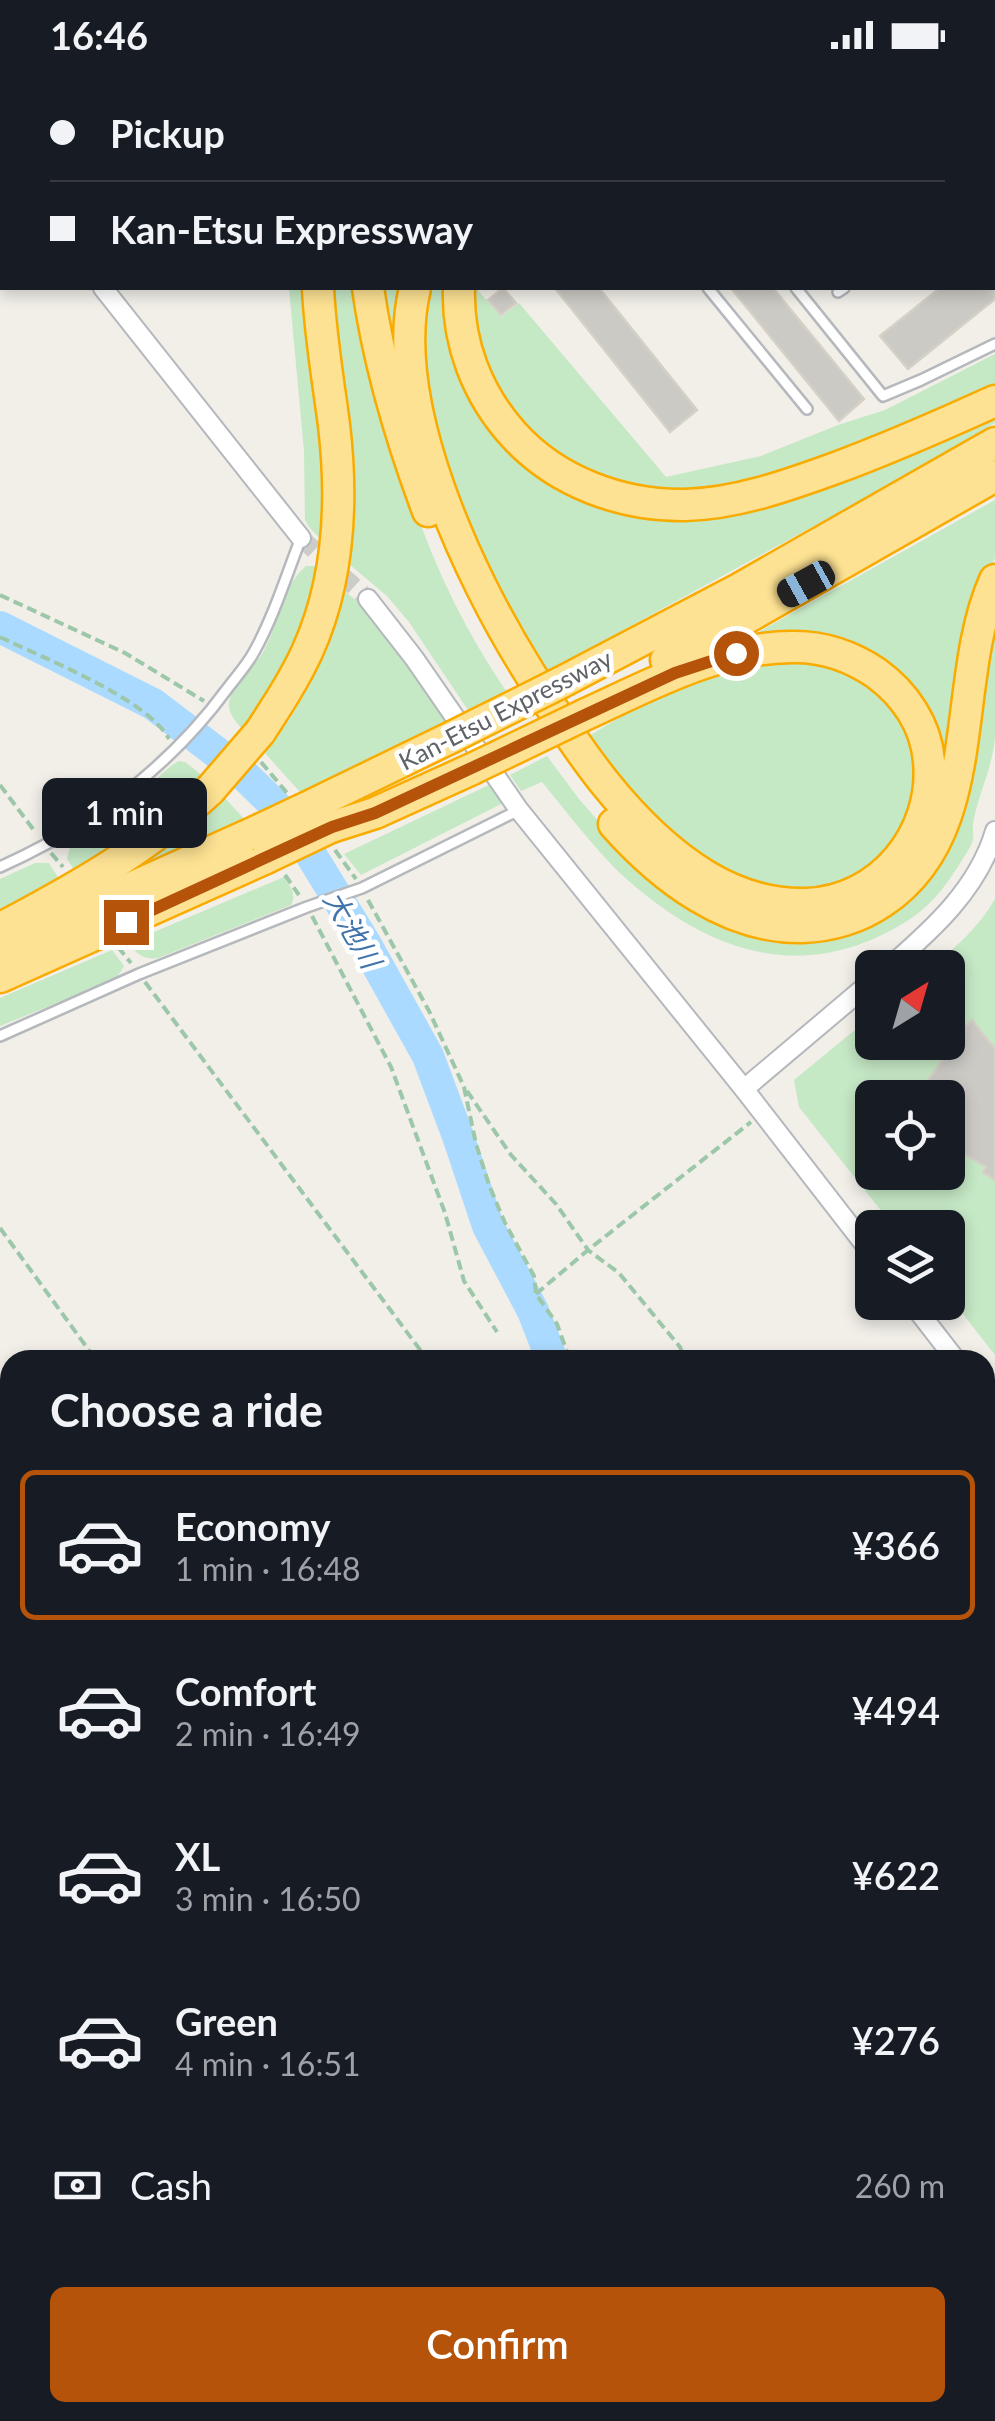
<!DOCTYPE html>
<html lang="en">
<head>
<meta charset="utf-8">
<style>
	body { margin:0; font-family:Lato,"Noto Sans JP",sans-serif; background:#242831; color:#f1f3f6; height:100vh; display:flex; flex-direction:column; font-size:38px; white-space:nowrap }
	* { box-sizing:border-box; margin:0 }
	p { font-size:32px; color:#9ea1a6 }
	.icon { flex:none; width:55px; height:55px; fill:none; stroke:currentColor; stroke-width:2; stroke-linecap:round; stroke-linejoin:round }
	.map { position:relative; flex:1; overflow:hidden }
	.sheet { position:absolute; left:0px; top:1280px; width:995px; height:1072px; display:flex; flex-direction:column; background:#171b24; border-radius:30px 30px 0 0; box-shadow:0 5px 15px #0003 }
	.sheet>* { flex:none }
	.guide { position:absolute; left:0px; top:0px; width:995px; height:220px; box-shadow:0 5px 15px #0003; display:grid; align-content:center; height:220px; padding:0 50px; background:#171b24 }
	.needle { width:65px; rotate:37deg }
	.tools { position:absolute; left:855px; top:880px; display:grid; gap:20px }
	.tools a { display:grid; place-items:center; width:110px; height:110px; border-radius:15px; background:#171b24; box-shadow:0 5px 15px #0003; font-size:50px }
	.end { position:absolute; width:45px; height:45px; margin:-22px; border:12px solid #b45309; background:#fff; box-shadow:0 0 0 5px #fff }
	.from { border-radius:50% }
	.bubble { position:absolute; height:70px; border-radius:15px; background:#171b24; box-shadow:0 5px 15px #0003; font-size:32px; font-weight:600; line-height:70px; text-align:center }
	.car { position:absolute; width:30px; height:60px; margin:-30px -15px; border-radius:12px; box-shadow:0 0 8px 2px #0007; background:linear-gradient(#222 24%,#8ab4d8 0 40%,#222 0 76%,#8ab4d8 0 86%,#222 0) }
	.guide b { display:flex; align-items:center; gap:35px; height:95px; font-size:38px }
	.guide b+b { border-top:2px solid #363941 }
	.guide i { width:25px; height:25px; background:#f1f3f6 }
	ul { padding:0; list-style:none }
	li { display:flex; align-items:center; gap:30px; height:150px; margin:0 20px 15px; padding:0 30px; border:5px solid transparent; border-radius:15px }
	li div { flex:1 }
	li b { display:block; font-size:38px }
	li em { font-style:normal; font-weight:600 }
	li.current { border-color:#b45309 }
	li>.icon { width:90px; height:90px; stroke-width:1.5 }
	h2 { padding:0 50px; font-size:45px; line-height:120px }
	.pay { display:flex; align-items:center; gap:25px; height:110px; padding:0 50px; font-size:38px }
	.pay p { margin-inline-start:auto }
	.cta { display:flex; gap:20px; margin-top:auto; padding:20px 50px }
	.cta a { flex:1; height:115px; border-radius:15px; background:#b45309; color:#fff; font-size:40px; font-weight:600; line-height:115px; text-align:center }
	.status { display:flex; justify-content:space-between; align-items:center; height:70px; padding:0 50px; background:#171b24; direction:ltr }
	.status svg { height:28px; fill:currentColor }
	.map>svg:first-child { display:block }
</style>
</head>
<body>
<div class="status"><b>16:46</b><svg viewBox="0 0 49 12"><path d="M0 12V9h3v3zM5 12V6h3v6zM10 12V3h3v9zM15 12V0h3v12zM26 1h20v11H26zM47 4h2v5h-2z"/></svg></div>
<div class="map">
<svg width="995" height="2351" viewBox="0 0 995 2351">
	<rect width="100%" height="100%" fill="#f1efe8"/>
	<g fill="#c5e8c5" fill-rule="evenodd">
		<path d="M289 218H308L327 374 326 475 309 457 305 450 304 381Z"/>
		<path d="M334 218H358C372 277 384 339 402 398 425 477 459 552 506 621L468 640 409 552 387 526 349 494C351 477 355 458 355 441 358 368 340 290 334 218Z"/>
		<path d="M384 218H404L399 302Z"/>
		<path d="M429 218H448L505 377 538 406 578 430 610 440 649 447 995 345V353L871 425 546 602C491 510 423 380 423 271 423 254 427 235 429 218Z"/>
		<path d="M473 218H476L501 247 519 233 666 407 761 386 838 355 885 340 995 284V314L809 394 737 416 706 421H640L550 386 502 333 477 272Z"/>
		<path d="M995 430V488L985 509 944 715 907 610 744 570Z"/>
		<path d="M306 496H315L321 500 313 539 248 665C240 656 227 645 229 632 232 616 251 600 260 587 279 559 279 519 306 496Z"/>
		<path d="M342 519 369 541 448 650 300 722 265 683C302 636 333 579 342 519Z"/>
		<path d="M995 552C995 590 995 629 995 666 993 697 978 724 973 754 972 759 974 764 973 769 971 778 963 788 959 795 943 820 928 839 902 854 799 916 704 880 621 804 592 776 567 742 542 712L521 721 510 705 547 686 579 729 613 768 681 827 922 814 943 788 957 761 966 725 981 621Z"/>
		<path d="M808 590 870 610 906 653 915 680 914 738 892 780 848 813 791 822 731 806 669 760 636 726 589 666C635 638 684 610 737 597 759 591 785 592 808 590Z"/>
		<path d="M179 691 185 692 208 710 168 746 75 801 67 789 71 773C95 756 120 740 142 722 155 712 165 698 179 691Z"/>
		<path d="M491 714 501 728V734L361 805 344 784Z"/>
		<path d="M225 728 244 749 108 811C150 787 191 763 225 728Z"/>
		<path d="M35 793H49L59 809 0 839V809Z"/>
		<path d="M284 807C290 816 297 824 291 835L158 888C143 890 137 884 128 873Z"/>
		<path d="M995 829V1285L948 1225V1158L894 1157 799 1037 794 1010 872 946V972H948V898L932 897C956 877 979 857 995 829ZM872 1028H948V1102H872Z"/>
		<path d="M112 880 124 896 116 909 0 956V928Z"/>
	</g>
	<g fill="none" stroke-linecap="round" stroke-linejoin="round">
		<g stroke="#aadaff" stroke-width="32">
			<path d="M0 557 153 634 237 698 289 749 365 873 428 986 459 1069 488 1156 533 1241 552 1290"/>
			<path d="M0 1799 10 1812"/>
			<path d="M985 2106 995 2129"/>
			<path d="M235 2342 239 2351"/>
		</g>
	</g>
	<g fill="#cccac5" stroke="#d6d1c6" stroke-width="2.5">
		<path d="M673 0 680 1 751 0 748 2H675Z"/>
		<path d="M992 206 995 209V229L908 299 880 266 940 218H992Z"/>
		<path d="M503 218 516 233 501 245 488 230Z"/>
		<path d="M555 218H599L697 340 670 362Z"/>
		<path d="M731 218H773L864 329 839 351Z"/>
		<path d="M972 950 995 979V1110L983 1102 986 1097 948 1074V1028H915L947 984 942 979Z"/>
		<path d="M995 1393V1427L985 1429V1396Z"/>
		<path d="M995 1438V1468L985 1472V1442Z"/>
		<path d="M992 1489 995 1497V1518L993 1519 995 1522 985 1526V1492Z"/>
		<path d="M985 1874 992 1891 988 1892 992 1902 985 1905Z"/>
		<path d="M0 2013 10 2016V2078L0 2050Z"/>
	</g>
	<g fill="none" stroke-linecap="round" stroke-linejoin="round">
		<path stroke="#ccccc8" stroke-width="18" stroke-dasharray="18 9" stroke-linecap="butt" d="M301 468 368 529"/>
		<g stroke="#b5b8bc" stroke-width="14">
			<g id="lane">
				<path d="M528 0 530 2"/>
				<path d="M562 2 565 0"/>
				<path d="M992 96 995 94"/>
				<path d="M708 218 807 339"/>
				<path d="M796 218 883 326 921 310 995 274"/>
				<path d="M838 222 844 218"/>
				<path d="M0 797C89 757 169 698 227 619 236 607 247 595 254 582 274 546 286 506 301 468"/>
				<path d="M0 966 139 904 307 837 362 818 519 740"/>
			</g>
		</g>
		<g stroke="#b5b8bc" stroke-width="22">
			<g id="street">
				<path d="M0 72 2 82"/>
				<path d="M103 218 301 468"/>
				<path d="M368 529 414 588 519 740 744 1019 872 1184"/>
				<path d="M888 898C932 860 978 819 995 761"/>
				<path d="M744 1019 872 911"/>
				<path d="M911 1232 956 1290"/>
				<path d="M985 1328 995 1340"/>
				<path d="M985 1828 995 1827"/>
				<path d="M985 2040 995 2054"/>
				<path d="M262 2342 265 2351"/>
			</g>
		</g>
		<g stroke="#f2c960" stroke-width="32">
			<path id="primary" d="M0 2002 10 2004"/>
		</g>
		<g stroke="#f9ab00" stroke-width="35">
			<g id="highway">
				<path d="M373 2 375 0"/>
				<path d="M606 2 609 0"/>
				<path d="M368 218C379 295 401 369 428 441"/>
				<path d="M415 218C387 333 468 505 529 602 575 676 629 759 706 806 736 824 770 835 806 834 881 832 936 763 929 691 926 655 905 624 876 603 851 586 821 576 791 577 716 578 650 615 584 645"/>
				<path d="M459 218C457 272 477 324 513 364 556 412 622 436 685 435 735 434 786 416 833 399 888 379 942 355 995 331"/>
				<path d="M666 590 741 551 995 406"/>
				<path d="M562 612 739 519 995 373"/>
				<path d="M260 662C277 636 294 610 307 582 339 512 343 431 334 355 328 309 320 264 318 218"/>
				<path d="M314 734 450 668"/>
				<path d="M614 754C662 808 728 859 803 857 830 856 859 848 882 832 987 762 949 613 995 510"/>
				<path d="M331 757 375 743 472 699"/>
				<path d="M3 857C77 818 149 777 210 720"/>
				<path d="M0 877 246 766"/>
				<path d="M0 907 266 788"/>
				<path d="M985 2307 995 2292"/>
				<path d="M959 2351 964 2342"/>
			</g>
		</g>
		<g stroke="#9cc7a9" stroke-width="4" stroke-dasharray="10 5" stroke-linecap="butt">
			<path d="M203 2 206 0"/>
			<path d="M0 163 2 161"/>
			<path d="M0 525 125 583 204 631"/>
			<path d="M0 567C43 588 148 629 169 669"/>
			<path d="M261 692 287 723"/>
			<path d="M0 715 36 763"/>
			<path d="M335 780 356 809"/>
			<path d="M51 783 63 797"/>
			<path d="M285 805 299 825"/>
			<path d="M368 830 429 941 464 1017 476 1074 489 1115 505 1153 534 1206 536 1224 557 1254 570 1290"/>
			<path d="M312 846 391 997 445 1143 464 1211 497 1262"/>
			<path d="M118 877 131 893"/>
			<path d="M145 912 424 1285 423 1290"/>
			<path d="M467 1021 511 1085 556 1134 588 1180 619 1203 680 1277 685 1290"/>
			<path d="M0 1158 96 1290"/>
			<path d="M536 1224 588 1180 751 1052"/>
			<path d="M985 1600 995 1597"/>
			<path d="M526 2342 530 2351"/>
			<path d="M798 2342 801 2351"/>
			<path d="M339 2351 361 2342"/>
		</g>
		<use href="#lane" stroke="#fff" stroke-width="9"/>
		<use href="#street" stroke="#fff" stroke-width="18"/>
		<use href="#primary" stroke="#fff2af" stroke-width="28"/>
		<use href="#highway" stroke="#fde293" stroke-width="30"/>
		<g stroke="#f9ab00" stroke-width="35" stroke-linecap="butt">
			<g id="highway-bridge">
				<path d="M450 668 562 612"/>
				<path d="M472 699 584 645"/>
				<path d="M210 720 260 662"/>
				<path d="M246 766 314 734"/>
				<path d="M266 788 331 757"/>
			</g>
		</g>
		<use href="#highway-bridge" stroke="#fde293" stroke-width="30"/>
	</g>
	<g fill="none" stroke-linecap="round" stroke-linejoin="round">
		<path stroke="#b45309" stroke-width="12" d="M126 852 332 757 375 743 675 603 736 583"/>
	</g>
	<g text-anchor="middle" dominant-baseline="central" stroke-width="9" stroke-linejoin="round" paint-order="stroke">
		<g font-size="25" fill="#5f6368" stroke="#fff">
			<text transform="translate(505 639) rotate(-27)">Kan-Etsu Expressway</text>
		</g>
		<g font-size="28" font-style="italic" fill="#4174aa" stroke="#fff">
			<text transform="translate(353 859) rotate(60)">大池川</text>
		</g>
	</g>
</svg>
<div class="tools">
<a><svg class="needle" viewBox="-14 -14 28 28"><path d="M0-13l5 13h-10z" fill="#e53935"/><path d="M0 13l5-13h-10z" fill="#9ea1a6"/></svg></a>
<a><svg class="icon" aria-label="locate" viewBox="0 0 24 24"><circle cx="12" cy="12" r="6"/><path d="M12 2v4M12 18v4M2 12h4M18 12h4"/></svg></a>
<a><svg class="icon" aria-label="layers" viewBox="0 0 24 24"><path d="M12 4l9 5-9 5-9-5zM3 14l9 5 9-5"/></svg></a>
</div>
<i class="end from" style="left:736px;top:583px"></i>
<i class="end" style="left:126px;top:852px"></i>
<div class="bubble" style="left:42px;top:708px;width:165px">1 min</div>
<i class="car" style="left:806px;top:514px;rotate:241deg"></i>
<div class="guide">
<b><i class="from"></i>Pickup</b>
<b><i></i>Kan-Etsu Expressway</b>
</div>
<section class="sheet">
<h2>Choose a ride</h2>
<ul>
<li class="current"><svg class="icon" aria-label="car" viewBox="0 0 24 24"><path d="M5 17H2v-5l4-1 3-4h7l3 4 3 1v5h-3M9 17h6M6 11h13"/><circle cx="7" cy="17" r="2"/><circle cx="17" cy="17" r="2"/></svg><div><b>Economy</b><p>1 min · 16:48</p></div><em>¥366</em></li>
<li><svg class="icon" aria-label="car" viewBox="0 0 24 24"><path d="M5 17H2v-5l4-1 3-4h7l3 4 3 1v5h-3M9 17h6M6 11h13"/><circle cx="7" cy="17" r="2"/><circle cx="17" cy="17" r="2"/></svg><div><b>Comfort</b><p>2 min · 16:49</p></div><em>¥494</em></li>
<li><svg class="icon" aria-label="car" viewBox="0 0 24 24"><path d="M5 17H2v-5l4-1 3-4h7l3 4 3 1v5h-3M9 17h6M6 11h13"/><circle cx="7" cy="17" r="2"/><circle cx="17" cy="17" r="2"/></svg><div><b>XL</b><p>3 min · 16:50</p></div><em>¥622</em></li>
<li><svg class="icon" aria-label="car" viewBox="0 0 24 24"><path d="M5 17H2v-5l4-1 3-4h7l3 4 3 1v5h-3M9 17h6M6 11h13"/><circle cx="7" cy="17" r="2"/><circle cx="17" cy="17" r="2"/></svg><div><b>Green</b><p>4 min · 16:51</p></div><em>¥276</em></li>
</ul>
<div class="pay"><svg class="icon" aria-label="cash" viewBox="0 0 24 24"><path d="M3 7h18v10H3z"/><circle cx="12" cy="12" r="2"/></svg>Cash<p>260 m</p></div>
<div class="cta"><a>Confirm</a></div>
</section>
</div>
</body>
</html>
